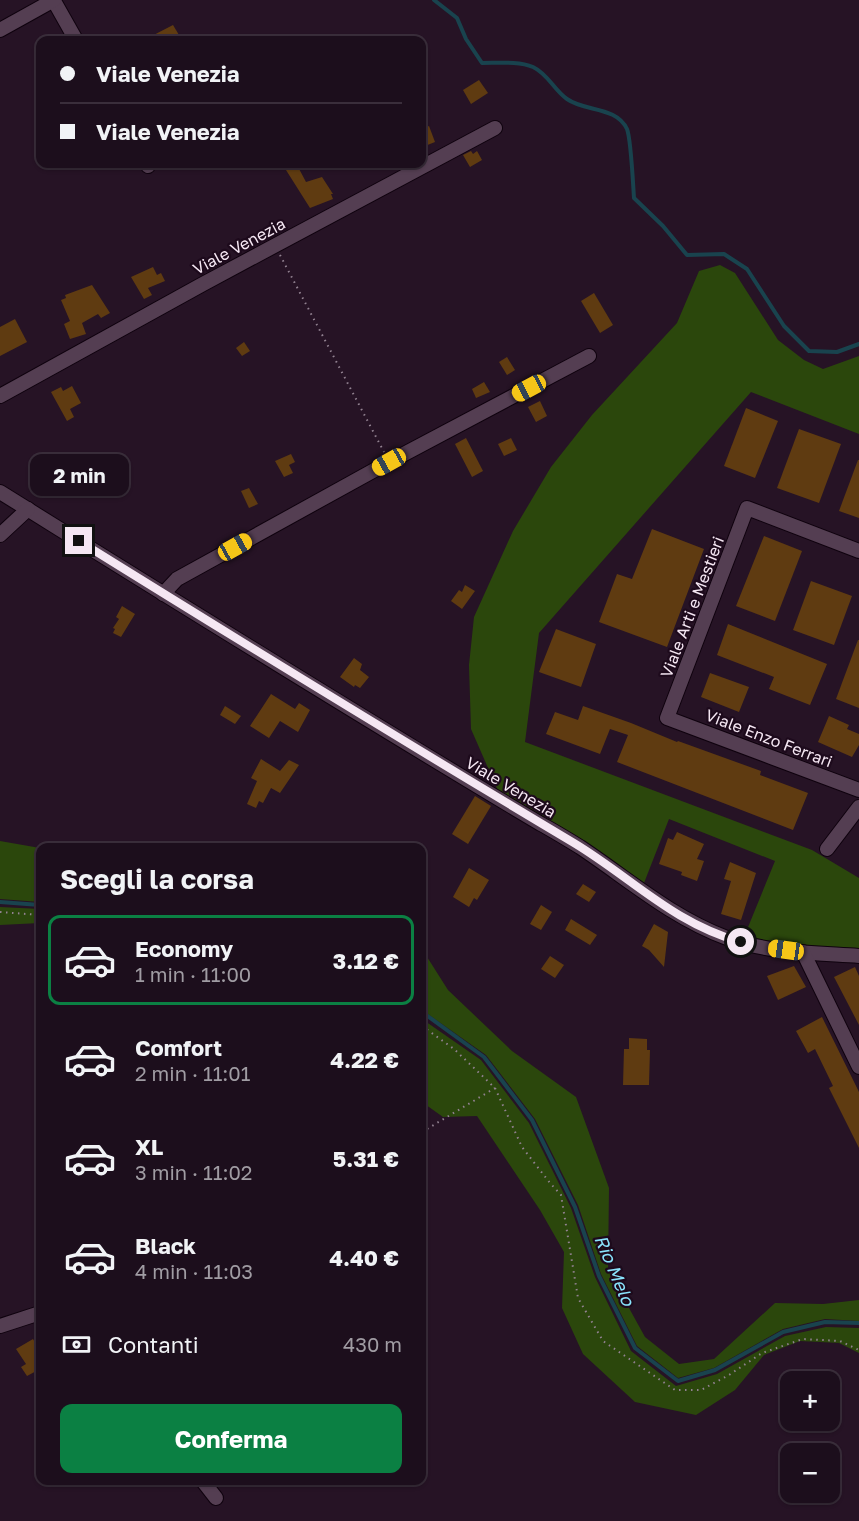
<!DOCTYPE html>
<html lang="it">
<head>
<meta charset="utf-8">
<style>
	body { margin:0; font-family:"Golos Text",sans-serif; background:#251725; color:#f1f3f6; height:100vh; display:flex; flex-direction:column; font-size:22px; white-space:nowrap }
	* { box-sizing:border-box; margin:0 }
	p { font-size:20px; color:#a09ca3 }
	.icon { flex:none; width:33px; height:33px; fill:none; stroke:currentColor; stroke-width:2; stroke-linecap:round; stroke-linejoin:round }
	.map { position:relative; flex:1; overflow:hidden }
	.side { position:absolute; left:36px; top:843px; width:390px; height:642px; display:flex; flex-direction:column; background:#1c0e1c; border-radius:12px; box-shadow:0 2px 4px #0004,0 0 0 2px #3a2e3b }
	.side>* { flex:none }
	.top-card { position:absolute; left:36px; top:36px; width:390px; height:132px; border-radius:12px; box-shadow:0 2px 4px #0004,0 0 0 2px #3a2e3b; display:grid; align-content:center; height:132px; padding:0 24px; background:#1c0e1c }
	.tools { position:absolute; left:780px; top:1371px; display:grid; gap:12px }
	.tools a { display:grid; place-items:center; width:60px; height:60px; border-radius:12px; background:#1c0e1c; box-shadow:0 2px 4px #0004,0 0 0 2px #3a2e3b; font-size:30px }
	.end { position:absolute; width:27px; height:27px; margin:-14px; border:8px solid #f5e7f3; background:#111; box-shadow:0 0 0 3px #111 }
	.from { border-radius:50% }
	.bubble { position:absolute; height:42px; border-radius:12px; background:#1c0e1c; box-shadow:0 2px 4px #0004,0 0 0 2px #3a2e3b; font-size:20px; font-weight:700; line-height:42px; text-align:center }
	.car { position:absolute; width:18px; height:36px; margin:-18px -9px; border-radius:8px; box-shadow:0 0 4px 2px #0007; background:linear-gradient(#f5c518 24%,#345 0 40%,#f5c518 0 76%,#345 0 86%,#f5c518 0) }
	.top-card b { display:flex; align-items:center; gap:21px; height:57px; font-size:22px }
	.top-card b+b { border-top:2px solid #3a2e3b }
	.top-card i { width:15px; height:15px; background:#f1f3f6 }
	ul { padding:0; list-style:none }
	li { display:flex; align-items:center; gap:18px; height:90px; margin:0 12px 9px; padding:0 12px; border:3px solid transparent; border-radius:12px }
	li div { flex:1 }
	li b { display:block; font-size:22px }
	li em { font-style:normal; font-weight:700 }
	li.current { border-color:#0b8043 }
	li>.icon { width:54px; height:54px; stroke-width:1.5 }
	h2 { padding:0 24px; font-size:27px; line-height:72px }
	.pay { display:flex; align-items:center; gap:15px; height:66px; padding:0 24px; font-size:22px }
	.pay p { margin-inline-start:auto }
	.action { display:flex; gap:12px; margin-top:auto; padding:12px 24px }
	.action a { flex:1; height:69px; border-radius:12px; background:#0b8043; color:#fff; font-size:24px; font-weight:700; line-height:69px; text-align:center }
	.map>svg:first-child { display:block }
</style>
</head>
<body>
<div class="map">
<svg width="859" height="1521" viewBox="0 0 859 1521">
	<rect width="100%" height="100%" fill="#261325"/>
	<g fill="#2b470c">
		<path d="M720 265 735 273 778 340 804 360 823 369 859 356V434L751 392 539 633 525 742 812 850 859 878V950L822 949 744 937 775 861 669 819 644 883 596 849 499 793 471 729 469 665 474 617 513 531 551 467 592 415 677 323 699 271Z"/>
		<path d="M0 841 40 848V902L0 899Z"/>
		<path d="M0 907 40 909V923L0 925Z"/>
		<path d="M422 949 448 990 512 1051 576 1097 609 1188 608 1270 645 1337 679 1364 714 1359 775 1303 823 1304 859 1300V1321L825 1319 783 1329 714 1368 678 1378 637 1346 601 1274 578 1205 535 1119 486 1055 422 1010Z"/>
		<path d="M422 1019 481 1060 529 1123 571 1208 595 1277 631 1351 676 1386 717 1374 785 1336 826 1327 859 1328V1353L839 1343 800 1341 764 1355 735 1390 696 1415 635 1402 583 1354 562 1308 564 1252 540 1210 477 1116 443 1117 422 1102Z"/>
	</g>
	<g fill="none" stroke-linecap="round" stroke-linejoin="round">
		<g stroke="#19434e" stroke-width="4">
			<path d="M434 0 457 18 466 39 482 63C498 63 519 61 533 67 548 74 554 90 567 99 585 112 616 106 627 129 631 139 633 184 634 198L663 226 687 255 724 254 747 269 784 326 809 351 837 352 859 344"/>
			<path d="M0 902 40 905"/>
			<path d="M422 1012 484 1057 532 1120 575 1207 599 1276 635 1348 678 1381 715 1370 783 1332 825 1322 859 1323"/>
		</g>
	</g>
	<g fill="#5f3b11">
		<path d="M173 25 182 40H144Z"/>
		<path d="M479 80 488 93 471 104 463 90Z"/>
		<path d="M429 126 435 142 425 146 422 138V129Z"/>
		<path d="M471 151 473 154 477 151 482 160 470 167 463 155Z"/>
		<path d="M297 165 306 182 322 177 333 194H331L333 199 310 208 286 170Z"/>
		<path d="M153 267 157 275 161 273 165 281 148 288 152 295 144 299 131 277Z"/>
		<path d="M92 285 110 313 101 318 98 314 82 323 86 334 70 339 64 324 70 321 61 300 66 298 65 295Z"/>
		<path d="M594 293 613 325 600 333 581 301Z"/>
		<path d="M15 319 27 342 0 356V327Z"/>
		<path d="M244 342 250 351 242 356 236 348Z"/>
		<path d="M507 357 515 370 507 375 499 362Z"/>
		<path d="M484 382 490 392 476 398 472 389Z"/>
		<path d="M72 386 81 403 70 409 74 417 67 421 51 392 61 387 63 391Z"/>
		<path d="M540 401 547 416 536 422 528 407Z"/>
		<path d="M746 408 778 421 755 478 724 466Z"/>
		<path d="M799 429 841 444 819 503 777 488Z"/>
		<path d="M466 438 483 471 472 477 455 444Z"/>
		<path d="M511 438 517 450 504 456 498 444Z"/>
		<path d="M291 454 295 462 289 465 293 473 284 477 275 461Z"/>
		<path d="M858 460H859V518L839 511Z"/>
		<path d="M249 488 258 504 249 508 241 491Z"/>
		<path d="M652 529 704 549 667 647 599 622 617 574 632 579Z"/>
		<path d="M764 536 802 551 775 621 736 606Z"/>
		<path d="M811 581 852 596 834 645 793 630Z"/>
		<path d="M465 585 475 591 462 609 451 601 459 590 462 592Z"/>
		<path d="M122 606 135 614 121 637 113 633 115 629 113 628 119 619 116 617Z"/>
		<path d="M728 624 827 664 810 705 769 689 774 677 717 655Z"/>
		<path d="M556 629 596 644 581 687 539 672Z"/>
		<path d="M858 640H859V708L836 699Z"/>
		<path d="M354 658 362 664 360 670 369 677 360 688 355 685 354 687 340 677Z"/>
		<path d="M710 673 749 687 739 712 701 697Z"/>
		<path d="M271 694 295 709 299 703 310 710 298 732 280 721 269 738 250 726Z"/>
		<path d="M225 706 241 716 235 724 220 715Z"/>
		<path d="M583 706 631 723 677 742 678 741 761 771 760 775 808 793 793 830 617 762 628 735 610 729 600 754 546 734 555 712 578 720Z"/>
		<path d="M829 716 849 725 847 729 859 734V745L852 757 818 742Z"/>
		<path d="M261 759 280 771 289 760 299 765 280 793 271 788 263 803 259 801 256 808 247 804 257 781 251 778Z"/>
		<path d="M475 796 491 806 468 844 452 834Z"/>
		<path d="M677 832 704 844 697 859 704 861 697 881 681 875 682 872 659 864 668 838 673 840Z"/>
		<path d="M730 862 756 873 741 920 721 914 731 881 724 879Z"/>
		<path d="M469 868 489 880 477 900 474 898 469 907 453 897Z"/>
		<path d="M583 884 596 892 589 902 576 894Z"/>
		<path d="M541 905 552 912 541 930 530 924Z"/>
		<path d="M571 919 597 935 590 945 565 930Z"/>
		<path d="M654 924 668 932 664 967 649 950 642 946Z"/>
		<path d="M550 956 564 965 555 978 541 969Z"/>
		<path d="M794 966 806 987 778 1000 767 976Z"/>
		<path d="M855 967 859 976V1025L834 977Z"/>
		<path d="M822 1017 859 1092V1148L829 1088 833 1086 815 1049 808 1053 796 1031Z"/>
		<path d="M629 1038 647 1039V1050H650L649 1085H623L624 1049H629Z"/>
		<path d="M33 1339 40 1351V1369L27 1376 21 1367 26 1364 16 1349Z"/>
	</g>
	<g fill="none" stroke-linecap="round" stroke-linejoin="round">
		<g stroke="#0f020e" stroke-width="16">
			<g id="street">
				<path d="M54 1 76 40"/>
				<path d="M0 30 54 0"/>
				<path d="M147 164 148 166"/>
				<path d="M0 396 203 284 495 128"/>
				<path d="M0 492C180 604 359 716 541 824 554 831 567 839 580 847 628 879 671 917 727 938 768 953 816 953 859 956"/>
				<path d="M0 535 28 509"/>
				<path d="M859 551 747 508 667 718 859 790"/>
				<path d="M163 594 177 579 389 462 589 356"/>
				<path d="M827 849 859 807"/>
				<path d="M803 952 859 1067"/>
				<path d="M0 1326 40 1313"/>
				<path d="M202 1480 216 1498"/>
			</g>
		</g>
		<g stroke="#928291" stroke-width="2" stroke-dasharray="1.5 4.5" stroke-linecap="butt">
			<path d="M280 255 384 452"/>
			<path d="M0 912 40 915"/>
			<path d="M422 1026 454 1049 495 1088 522 1147 550 1183 561 1195 578 1298 603 1341 675 1390H701L729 1375 762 1353 803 1339 840 1341 859 1350"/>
			<path d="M422 1132 495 1088"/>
		</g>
		<use href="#street" stroke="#543e52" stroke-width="14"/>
	</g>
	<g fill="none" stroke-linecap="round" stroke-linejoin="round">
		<path stroke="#f5e7f3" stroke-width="8" d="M79 541C243 643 408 744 574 843 632 878 673 923 741 942"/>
	</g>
	<g text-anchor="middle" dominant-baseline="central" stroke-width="4.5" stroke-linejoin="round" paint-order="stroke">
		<g font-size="16" fill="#f5e7f3" stroke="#1d0a1c">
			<text transform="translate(239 246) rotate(-28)">Viale Venezia</text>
			<text transform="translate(692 607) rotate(-69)">Viale Arti e Mestieri</text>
			<text transform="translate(769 738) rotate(21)">Viale Enzo Ferrari</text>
			<text transform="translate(511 787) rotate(31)">Viale Venezia</text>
		</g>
		<g font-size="18" font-style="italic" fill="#89e3fb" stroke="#1d0a1c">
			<text transform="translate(615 1270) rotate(67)">Rio Melo</text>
		</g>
	</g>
</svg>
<div class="tools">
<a>+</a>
<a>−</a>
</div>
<i class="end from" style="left:741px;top:942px"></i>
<i class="end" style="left:79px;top:541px"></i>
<div class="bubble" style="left:30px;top:454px;width:99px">2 min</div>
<i class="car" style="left:529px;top:388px;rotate:242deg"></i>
<i class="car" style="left:389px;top:462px;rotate:241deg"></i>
<i class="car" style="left:235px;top:547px;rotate:61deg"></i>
<i class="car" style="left:786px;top:950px;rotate:278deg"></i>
<div class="top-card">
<b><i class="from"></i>Viale Venezia</b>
<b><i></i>Viale Venezia</b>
</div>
<section class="side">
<h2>Scegli la corsa</h2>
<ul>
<li class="current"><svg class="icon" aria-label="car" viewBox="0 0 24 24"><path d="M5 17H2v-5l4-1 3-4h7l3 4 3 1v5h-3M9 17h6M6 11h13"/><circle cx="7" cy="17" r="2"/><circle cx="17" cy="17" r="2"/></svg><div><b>Economy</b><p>1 min · 11:00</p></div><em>3.12 €</em></li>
<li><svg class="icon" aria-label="car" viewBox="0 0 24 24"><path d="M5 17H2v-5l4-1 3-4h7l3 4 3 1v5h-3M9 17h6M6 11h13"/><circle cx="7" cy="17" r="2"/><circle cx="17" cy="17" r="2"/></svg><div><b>Comfort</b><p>2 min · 11:01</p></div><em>4.22 €</em></li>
<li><svg class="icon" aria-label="car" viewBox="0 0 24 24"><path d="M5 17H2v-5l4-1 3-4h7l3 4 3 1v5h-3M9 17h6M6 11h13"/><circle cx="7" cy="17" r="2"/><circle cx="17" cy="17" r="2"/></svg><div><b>XL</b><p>3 min · 11:02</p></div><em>5.31 €</em></li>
<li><svg class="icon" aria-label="car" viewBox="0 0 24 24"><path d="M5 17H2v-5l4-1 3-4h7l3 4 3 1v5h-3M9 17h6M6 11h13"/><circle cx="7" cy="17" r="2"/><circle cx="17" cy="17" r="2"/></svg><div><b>Black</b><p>4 min · 11:03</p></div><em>4.40 €</em></li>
</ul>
<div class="pay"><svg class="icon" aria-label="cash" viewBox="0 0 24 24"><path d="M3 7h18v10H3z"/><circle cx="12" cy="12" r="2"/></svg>Contanti<p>430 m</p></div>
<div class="action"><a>Conferma</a></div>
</section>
</div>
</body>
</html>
